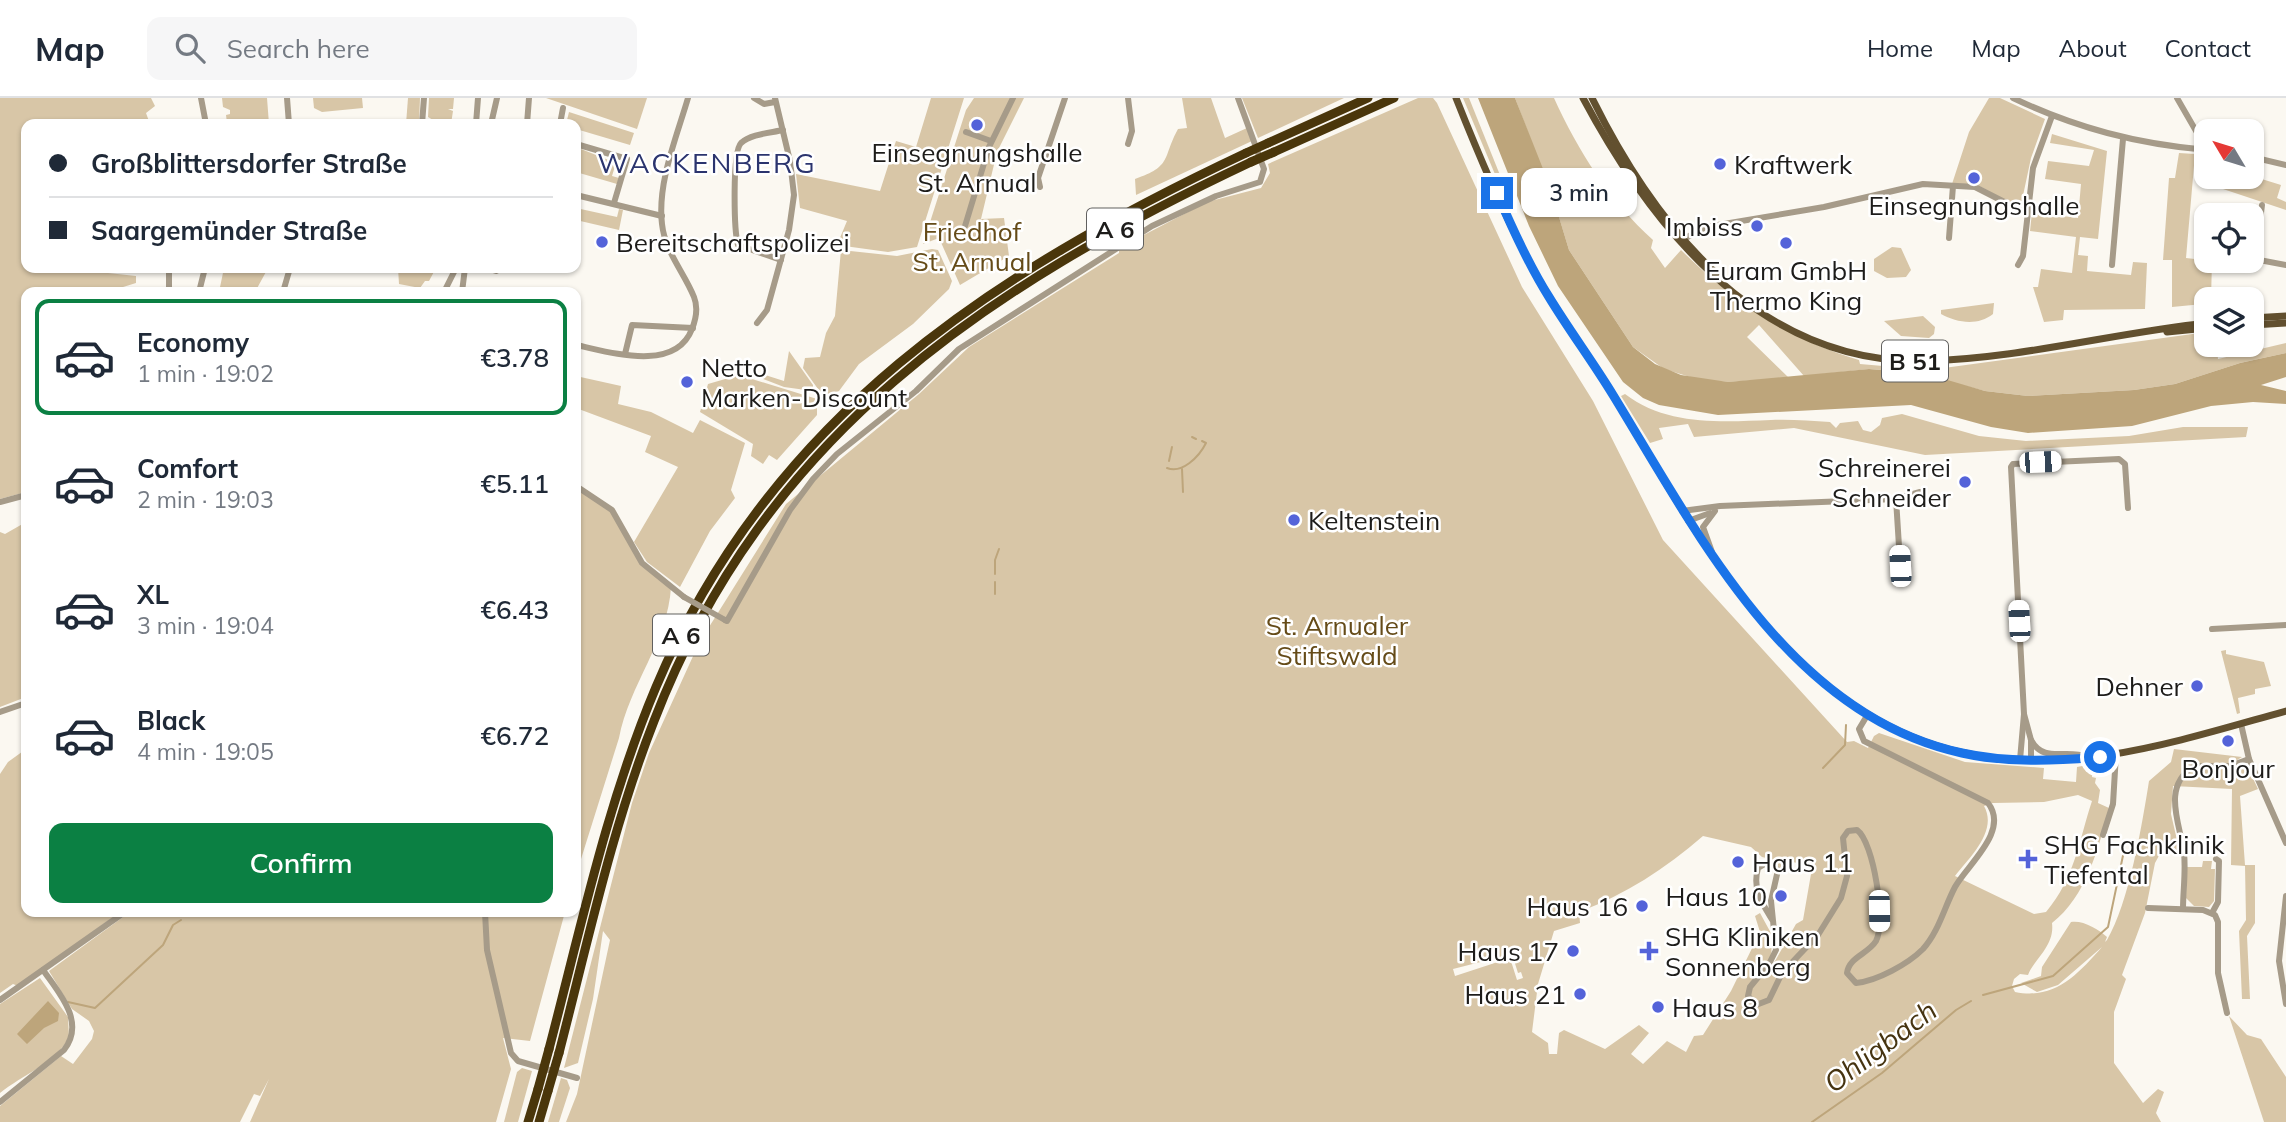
<!DOCTYPE html>
<html lang="en">
<head>
<meta charset="utf-8">
<style>
	body { margin:0; font-family:Mulish,sans-serif; background:#f6f6f7; color:#1f2937; height:100vh; display:flex; flex-direction:column; font-size:26px; white-space:nowrap }
	* { box-sizing:border-box; margin:0 }
	p { font-size:23px; color:#747a83 }
	.icon { flex:none; width:38px; height:38px; fill:none; stroke:currentColor; stroke-width:2; stroke-linecap:round; stroke-linejoin:round }
	.map { position:relative; flex:1; overflow:hidden }
	.side { position:absolute; left:21px; top:189px; width:560px; height:630px; display:flex; flex-direction:column; background:#fff; border-radius:14px; box-shadow:0 2px 5px #0004 }
	.side>* { flex:none }
	.banner { position:absolute; left:21px; top:21px; width:560px; height:154px; border-radius:14px; box-shadow:0 2px 5px #0004; display:grid; align-content:center; height:154px; padding:0 28px; background:#fff }
	.needle { width:46px; rotate:308deg }
	.controls { position:absolute; left:2194px; top:21px; display:grid; gap:14px }
	.controls a { display:grid; place-items:center; width:70px; height:70px; border-radius:14px; background:#fff; box-shadow:0 2px 5px #0004; font-size:35px }
	.end { position:absolute; width:32px; height:32px; margin:-16px; border:9px solid #1a73e8; background:#fff; box-shadow:0 0 0 4px #fff }
	.from { border-radius:50% }
	.bubble { position:absolute; height:49px; border-radius:14px; background:#fff; box-shadow:0 2px 5px #0004; font-size:23px; font-weight:600; line-height:49px; text-align:center }
	.car { position:absolute; width:21px; height:42px; margin:-21px -10px; border-radius:9px; box-shadow:0 0 5px 2px #0007; background:linear-gradient(#fff 24%,#345 0 40%,#fff 0 76%,#345 0 86%,#fff 0) }
	.banner b { display:flex; align-items:center; gap:24px; height:66px; font-size:26px }
	.banner b+b { border-top:2px solid #e0e1e3 }
	.banner i { width:18px; height:18px; background:#1f2937 }
	ul { padding:12px 0 0; list-style:none }
	li { display:flex; align-items:center; gap:21px; height:116px; margin:0 14px 10px; padding:0 14px; border:4px solid transparent; border-radius:14px }
	li div { flex:1 }
	li b { display:block; font-size:26px }
	li em { font-style:normal; font-weight:600 }
	li.on { border-color:#0b8043 }
	li>.icon { width:63px; height:63px; stroke-width:1.5 }
	.action { display:flex; gap:14px; margin-top:auto; padding:14px 28px }
	.action a { flex:1; height:80px; border-radius:14px; background:#0b8043; color:#fff; font-size:28px; font-weight:600; line-height:80px; text-align:center }
	header { display:flex; align-items:center; gap:42px; box-sizing:border-box; height:98px; padding:0 35px; background:#fff; border-bottom:2px solid #e0e1e3 }
	header strong { font-size:33px }
	nav { display:flex; gap:38px; margin-inline-start:auto; font-size:24px }
	.search { width:490px; height:63px; background:#f6f6f7; display:flex; align-items:center; gap:18px; box-sizing:border-box; padding:0 24px; border-radius:14px; color:#747a83; font-size:26px }
	.map>svg:first-child { display:block }
</style>
</head>
<body>
<header>
<strong>Map</strong>
<div class="search"><svg class="icon" aria-label="search" viewBox="0 0 24 24"><circle cx="10" cy="10" r="6"/><path d="M15 15l6 6"/></svg>Search here</div>
<nav><a>Home</a><a>Map</a><a>About</a><a>Contact</a></nav>
</header>
<div class="map">
<svg width="2286" height="1024" viewBox="0 0 2286 1024">
	<rect width="100%" height="100%" fill="#fbf8f1"/>
	<g fill="#d8c6a7" fill-rule="evenodd">
		<path d="M0 0H151L155 8 146 15 150 26H26V170H108V175L136 178V185L107 194H26V394L0 401Z"/>
		<path d="M222 0H267L269 26 227 25 226 17 230 16V12L223 9Z"/>
		<path d="M313 0H362L363 10 322 14 314 10Z"/>
		<path d="M408 0H420L419 26H406Z"/>
		<path d="M429 0H454L453 11H448L453 13 451 26H427L433 22 428 19Z"/>
		<path d="M546 0H647L637 31Z"/>
		<path d="M931 0H964L917 149 888 154 837 147 847 123 800 110 796 76 880 93 896 43 916 49Z"/>
		<path d="M974 0H1024L997 54 981 121 1004 120 1009 158 960 187 939 140 923 146 966 12Z"/>
		<path d="M1182 0H1211L1225 40 1247 30 1252 43 1136 97 1135 81C1173 68 1162 60 1178 31L1187 30Z"/>
		<path d="M1242 0H1344L1258 40Z"/>
		<path d="M1418 0H1433L1437 5 1522 189 1593 303 1663 442 1847 644 1854 643 1868 650 1874 638 1879 635 1965 664 2044 670 2043 681 2076 684 2077 669 2093 666 2092 679 2096 680 2095 685 2100 692 2098 705 2109 710C2099 749 2086 799 2052 825 2055 848 2034 861 2028 877L2020 876 2014 881 2012 888 2015 894C2055 902 2077 877 2102 849L2058 887 2037 894 2021 885 2041 878 2042 869 2071 824C2083 822 2098 831 2107 839L2105 844 2107 842C2129 805 2142 727 2149 683L2171 664 2174 651 2242 659 2234 664V670L2249 667 2252 670 2249 672 2258 691 2240 698 2245 767H2255V825L2247 838 2250 901H2242L2239 833 2246 822 2245 768 2231 767 2232 691 2173 688 2171 716 2180 755 2161 754 2155 765 2145 815 2122 877 2126 881 2114 914V965L2143 1005 2158 991 2164 994 2156 1015 2161 1024H566L577 996 610 842 603 833 593 901 578 965 564 970 632 705 649 655 699 545 786 406 919 296 969 249 1119 155V150L1207 104 1261 90 1270 75 1268 66ZM2078 697 2092 703C2079 742 2075 780 2046 814L2034 816 1955 778C1970 759 1998 733 1984 708L1993 705 2044 704ZM1703 738 1751 749 1762 759 1775 762 1781 774 1784 762 1806 767 1811 776 1803 822 1796 826 1775 863 1771 867 1772 837 1760 815 1755 818 1760 834 1731 893 1703 937 1694 938 1686 954 1667 943 1643 966 1631 956 1649 935 1639 927 1605 951 1564 932 1559 935 1557 956H1549L1548 945 1532 934 1538 886 1554 833 1580 825 1579 814C1626 796 1665 771 1703 738ZM1512 856 1518 875 1521 874 1523 880 1517 882 1510 860 1455 878 1453 871Z"/>
		<path d="M1463 0H1469L1506 92 1502 93Z"/>
		<path d="M1515 0H1554C1578 53 1610 103 1653 142L1651 150 1665 170 1681 152C1736 206 1785 240 1859 262L1860 266 1929 272 2207 234V247H2229L2217 251 2218 261 2286 245V255L2240 265 2175 286 2134 292 2028 298 1985 293 1916 275 1869 271 1804 278 1759 227 1747 239 1789 280 1728 284 1700 282 1664 271 1633 249 1569 152 1554 103Z"/>
		<path d="M1989 0H2000L2045 21 2031 60 2021 107H2015L1977 87 1952 86 1969 34Z"/>
		<path d="M569 14 634 35 630 47 576 31V26H566Z"/>
		<path d="M2052 36 2107 53 2098 141 2080 139 2078 157 2088 158 2087 173 2131 177 2133 164 2147 165 2145 211 2064 212 2063 222 2044 224 2033 189H2038L2041 171 2072 175 2076 139 2030 133 2032 114 2078 120 2081 86 2045 81 2048 63 2089 68 2094 52 2050 45Z"/>
		<path d="M576 49 616 65 612 78 619 80 617 86 576 74Z"/>
		<path d="M2179 55 2195 56 2186 160 2212 163 2211 201 2203 206 2172 209V162H2163L2169 80H2175Z"/>
		<path d="M2252 78 2281 87 2277 100 2286 104V112L2217 89 2215 79Z"/>
		<path d="M576 110 617 119 619 111 623 112 619 132 576 122Z"/>
		<path d="M1892 149 1901 150 1911 172 1906 179 1887 180 1874 173V161Z"/>
		<path d="M932 151 938 152 952 183 949 191 913 226 859 266 839 293 823 298 803 270 805 260 820 259 826 235 835 218 841 152 897 158Z"/>
		<path d="M224 170H274L273 173 267 172 255 194H219Z"/>
		<path d="M398 170H436L429 183H425L420 190 399 186Z"/>
		<path d="M1994 205 1993 216C1978 228 1957 225 1941 216V212Z"/>
		<path d="M1923 218 1935 229 1934 236 1929 240 1901 238 1884 223Z"/>
		<path d="M789 253 813 287V293L784 289 761 280 762 276 784 283Z"/>
		<path d="M739 277 817 301V317L777 362 769 357 763 366 751 358 753 346 700 314 708 286Z"/>
		<path d="M576 278 621 288 618 306 651 314 693 335 700 322 745 345 731 392 735 400 710 433 680 489 647 464 634 444 678 369 645 354 651 338 576 310Z"/>
		<path d="M1625 296C1667 328 1721 324 1771 322 1790 321 1811 323 1830 324L1836 330 1840 325 1858 323 1863 332 1871 334 1880 327 1882 320 1902 316 1979 338 2026 343 2129 338 2183 329H2248L2246 339 1925 357 1794 330 1694 339 1688 326 1659 330 1663 341 1650 345 1621 298Z"/>
		<path d="M576 388 612 412 642 465 671 489C668 543 629 587 619 640L576 777Z"/>
		<path d="M26 424V551L21 556 26 599 0 609V434L5 436Z"/>
		<path d="M2226 552V556L2264 564 2271 588 2255 591V596L2238 600 2240 615 2237 616 2221 553Z"/>
		<path d="M26 651V814H120L18 888 13 886 0 895V676L8 664Z"/>
		<path d="M2203 763H2212L2211 771H2215L2214 803 2209 809 2194 808 2186 800 2187 769H2202Z"/>
		<path d="M130 814H565L530 943 503 940 511 971 496 1024H250L269 981 260 998 254 996 240 1024H0V1008L61 958 73 966 92 941 94 933 89 923 72 911 49 873Z"/>
		<path d="M40 880 68 919 69 939C56 965 22 977 0 995V906Z"/>
		<path d="M2229 918 2247 937 2261 941 2286 979V1024H2264Z"/>
		<path d="M522 970 532 973 518 1024H504L517 974Z"/>
		<path d="M561 980 567 982 570 990 559 1024H548Z"/>
	</g>
	<g fill="#bda57b">
		<path d="M1478 0H1515L1549 86 1569 152 1633 249 1655 266 1681 277 1728 284 1869 271 1927 276 1985 293 2028 298 2134 292 2175 286 2240 265 2286 255V279L2261 287 2286 293V306L2253 304 2211 308 2132 328 2028 335 1991 329 1911 307 1718 317 1659 307 1643 300 1623 284 1558 188 1529 128Z"/>
		<path d="M48 903 59 915 58 923 44 930 27 946 17 936Z"/>
	</g>
	<g fill="none" stroke-linecap="round" stroke-linejoin="round">
		<g stroke="#bda57b" stroke-width="2">
			<path d="M1192 339 1196 341"/>
			<path d="M1169 363 1172 349"/>
			<path d="M1167 370C1182 376 1199 359 1206 345L1202 343"/>
			<path d="M1182 371 1183 394"/>
			<path d="M995 476V462L999 451"/>
			<path d="M995 484V496"/>
			<path d="M1823 670 1845 647 1846 627"/>
			<path d="M189 818 196 814"/>
			<path d="M1983 897 2053 878 2108 829 2125 748"/>
			<path d="M68 904 95 910 163 847 173 827 181 822"/>
			<path d="M1812 1024 1882 975 1956 912 1971 903"/>
		</g>
		<g stroke="#a69b89" stroke-width="6">
			<path d="M201 0 206 26"/>
			<path d="M287 0 289 26"/>
			<path d="M754 0 764 6 775 4"/>
			<path d="M1128 0 1132 33 1128 46"/>
			<path d="M2013 0C2076 30 2137 46 2207 52"/>
			<path d="M2177 0 2207 52"/>
			<path d="M422 26 424 0"/>
			<path d="M476 26 478 0"/>
			<path d="M491 26 497 0"/>
			<path d="M527 26 529 0"/>
			<path d="M560 26 563 10"/>
			<path d="M966 34 991 43"/>
			<path d="M576 46 627 61 614 105"/>
			<path d="M2252 59 2286 67"/>
			<path d="M1040 89 1038 80 1065 0"/>
			<path d="M576 97 662 118"/>
			<path d="M965 128 989 49 1013 0"/>
			<path d="M1949 140 1953 88"/>
			<path d="M1680 143 1706 129 1824 109 1923 86 1975 89 2026 115"/>
			<path d="M2254 161 2286 167"/>
			<path d="M2255 161 2262 107"/>
			<path d="M781 162 738 147C734 133 732 54 741 45 751 36 770 35 783 32"/>
			<path d="M2018 167 2023 158 2033 70 2052 18"/>
			<path d="M2112 167 2123 41"/>
			<path d="M169 170V194"/>
			<path d="M486 170 496 173 502 170"/>
			<path d="M199 194 205 170"/>
			<path d="M283 194 290 170"/>
			<path d="M444 194 456 170"/>
			<path d="M462 194 465 170"/>
			<path d="M757 225 767 212 789 132 794 97 790 63 775 0"/>
			<path d="M576 247C610 254 675 275 692 231 696 221 698 209 694 199 684 174 665 154 662 126 657 85 677 38 688 0"/>
			<path d="M625 256 632 227 693 230"/>
			<path d="M576 388 612 412 642 465 684 499"/>
			<path d="M1896 401 1901 480"/>
			<path d="M0 404 26 397"/>
			<path d="M1682 413 1720 408 1896 401 1920 394"/>
			<path d="M1688 423 1710 415"/>
			<path d="M1712 454 1703 429 1715 413"/>
			<path d="M725 522 727 523 790 412 813 381 837 356 916 293 959 251 1152 128 1216 98 1260 84 1264 71 1238 0"/>
			<path d="M2212 531 2286 527"/>
			<path d="M0 614 26 605"/>
			<path d="M2024 616 2031 642V662"/>
			<path d="M2241 626 2249 661 2286 745"/>
			<path d="M2031 642C2044 666 2066 650 2087 659"/>
			<path d="M2020 662 2024 616 2011 369 2013 366 2119 361 2125 366 2128 410"/>
			<path d="M2103 737 2113 706 2116 656"/>
			<path d="M2286 798 2279 863 2286 906"/>
			<path d="M2148 810 2203 812 2215 817 2218 824V875L2227 915"/>
			<path d="M2183 811C2183 793 2186 773 2184 755 2180 725 2161 689 2194 668H2230L2249 661"/>
			<path d="M485 814 487 852 511 955 518 963 577 980"/>
			<path d="M2212 815 2218 804 2219 763 2216 761"/>
			<path d="M1773 823C1762 805 1752 792 1758 770L1768 764 1778 772 1771 803 1776 852 1769 866 1750 889 1748 898 1756 907 1769 902 1782 875 1818 837 1841 800 1847 778 1843 740 1848 733 1857 732C1874 744 1886 825 1876 843 1868 856 1849 859 1847 875L1856 885C1877 883 1908 866 1923 851 1939 833 1944 810 1955 789 1967 767 2010 733 1988 705L1864 643 1859 631 1868 616"/>
			<path d="M0 902 125 814"/>
			<path d="M0 1004 64 952C86 924 59 895 43 872"/>
		</g>
		<g stroke="#62502f" stroke-width="7">
			<path d="M1456 0C1479 58 1504 118 1534 173 1558 217 1588 256 1614 298 1696 435 1789 616 1960 654 2070 680 2181 642 2286 613"/>
			<path d="M1583 0C1653 131 1760 266 1924 263 2019 261 2113 235 2207 225"/>
			<path d="M1592 0C1624 65 1663 126 1716 175"/>
			<path d="M2252 220 2286 218"/>
			<path d="M2252 227 2286 225"/>
			<path d="M2167 234 2207 230"/>
		</g>
		<g stroke="#4a360b" stroke-width="9">
			<path d="M1268 45 1368 0"/>
			<path d="M1274 54 1394 0"/>
			<path d="M549 951C581 829 607 705 656 589 769 320 993 174 1246 55"/>
			<path d="M559 955C588 843 612 730 654 623 764 337 986 189 1251 64"/>
			<path d="M528 1024 538 991"/>
			<path d="M539 1024 548 993"/>
		</g>
		<path stroke="#a69b89" stroke-width="6" d="M684 499 725 522"/>
		<g stroke="#4a360b" stroke-width="9">
			<path d="M1246 55 1268 45"/>
			<path d="M1251 64 1274 54"/>
			<path d="M538 991 549 951"/>
			<path d="M548 993 559 955"/>
		</g>
	</g>
	<g fill="none" stroke-linecap="round" stroke-linejoin="round">
		<path stroke="#1a73e8" stroke-width="9" d="M1497 95C1512 130 1528 166 1549 199 1569 232 1593 264 1613 297 1697 434 1789 618 1962 655 2007 665 2055 663 2100 659"/>
	</g>
	<g fill="#5463d9" stroke="#fff" stroke-width="2.5">
		<circle cx="977" cy="27" r="7"/>
		<circle cx="1720" cy="66" r="7"/>
		<circle cx="1974" cy="80" r="7"/>
		<circle cx="1757" cy="128" r="7"/>
		<circle cx="602" cy="144" r="7"/>
		<circle cx="1786" cy="145" r="7"/>
		<circle cx="687" cy="284" r="7"/>
		<circle cx="1965" cy="384" r="7"/>
		<circle cx="1294" cy="422" r="7"/>
		<circle cx="2197" cy="588" r="7"/>
		<circle cx="2228" cy="643" r="7"/>
		<path d="M2024.5 750.5h7v7h7v7h-7v7h-7v-7h-7v-7h7z"/>
		<circle cx="1738" cy="764" r="7"/>
		<circle cx="1781" cy="798" r="7"/>
		<circle cx="1642" cy="808" r="7"/>
		<circle cx="1573" cy="853" r="7"/>
		<path d="M1645.5 842.5h7v7h7v7h-7v7h-7v-7h-7v-7h7z"/>
		<circle cx="1580" cy="896" r="7"/>
		<circle cx="1658" cy="909" r="7"/>
	</g>
	<g text-anchor="middle" dominant-baseline="central" stroke-width="5" stroke-linejoin="round" paint-order="stroke">
		<g fill="#fff" stroke="#61605f" stroke-width="2">
			<rect x="1087" y="110.5" width="56" height="41" rx="5"/>
			<rect x="1882" y="242.5" width="66" height="41" rx="5"/>
			<rect x="653" y="516.5" width="56" height="41" rx="5"/>
		</g>
		<g font-size="24" font-weight="bold" fill="#1d1c1a">
			<text x="1115" y="131">A 6</text>
			<text x="1915" y="263">B 51</text>
			<text x="681" y="537">A 6</text>
		</g>
		<g font-size="26" fill="#1d1c1a" stroke="#fff" text-anchor="start">
			<text x="977" y="54" text-anchor="middle">Einsegnungshalle<tspan x="977" dy="30">St. Arnual</tspan></text>
			<text x="1734" y="66">Kraftwerk</text>
			<text x="1974" y="107" text-anchor="middle">Einsegnungshalle</text>
			<text x="1743" y="128" text-anchor="end">Imbiss</text>
			<text x="616" y="144">Bereitschaftspolizei</text>
			<text x="1786" y="172" text-anchor="middle">Euram GmbH<tspan x="1786" dy="30">Thermo King</tspan></text>
			<text x="701" y="269">Netto<tspan x="701" dy="30">Marken-Discount</tspan></text>
			<text x="1951" y="369" text-anchor="end">Schreinerei<tspan x="1951" dy="30">Schneider</tspan></text>
			<text x="1308" y="422">Keltenstein</text>
			<text x="2183" y="588" text-anchor="end">Dehner</text>
			<text x="2228" y="670" text-anchor="middle">Bonjour</text>
			<text x="2044" y="746">SHG Fachklinik<tspan x="2044" dy="30">Tiefental</tspan></text>
			<text x="1752" y="764">Haus 11</text>
			<text x="1767" y="798" text-anchor="end">Haus 10</text>
			<text x="1628" y="808" text-anchor="end">Haus 16</text>
			<text x="1665" y="838">SHG Kliniken<tspan x="1665" dy="30">Sonnenberg</tspan></text>
			<text x="1559" y="853" text-anchor="end">Haus 17</text>
			<text x="1566" y="896" text-anchor="end">Haus 21</text>
			<text x="1672" y="909">Haus 8</text>
		</g>
		<g font-size="26" fill="#654b18" stroke="#fff">
			<text x="972" y="133">Friedhof<tspan x="972" dy="30">St. Arnual</tspan></text>
			<text x="1337" y="527">St. Arnualer<tspan x="1337" dy="30">Stiftswald</tspan></text>
		</g>
		<g font-size="28" letter-spacing="2" fill="#2b346e" stroke="#fff">
			<text x="707" y="64">WACKENBERG</text>
		</g>
		<g font-size="28" font-style="italic" fill="#463411" stroke="#fff">
			<text transform="translate(1880 948) rotate(-37)">Ohligbach</text>
		</g>
	</g>
</svg>
<div class="controls">
<a><svg class="needle" viewBox="-14 -14 28 28"><path d="M0-13l5 13h-10z" fill="#e53935"/><path d="M0 13l5-13h-10z" fill="#747a83"/></svg></a>
<a><svg class="icon" aria-label="locate" viewBox="0 0 24 24"><circle cx="12" cy="12" r="6"/><path d="M12 2v4M12 18v4M2 12h4M18 12h4"/></svg></a>
<a><svg class="icon" aria-label="layers" viewBox="0 0 24 24"><path d="M12 4l9 5-9 5-9-5zM3 14l9 5 9-5"/></svg></a>
</div>
<i class="end from" style="left:2100px;top:659px"></i>
<i class="end" style="left:1497px;top:95px"></i>
<div class="bubble" style="left:1521px;top:70px;width:116px">3 min</div>
<i class="car" style="left:2040px;top:364px;rotate:88deg"></i>
<i class="car" style="left:1900px;top:468px;rotate:357deg"></i>
<i class="car" style="left:2019px;top:523px;rotate:357deg"></i>
<i class="car" style="left:1879px;top:813px;rotate:179deg"></i>
<div class="banner">
<b><i class="from"></i>Großblittersdorfer Straße</b>
<b><i></i>Saargemünder Straße</b>
</div>
<section class="side">
<ul>
<li class="on"><svg class="icon" aria-label="car" viewBox="0 0 24 24"><path d="M5 17H2v-5l4-1 3-4h7l3 4 3 1v5h-3M9 17h6M6 11h13"/><circle cx="7" cy="17" r="2"/><circle cx="17" cy="17" r="2"/></svg><div><b>Economy</b><p>1 min · 19:02</p></div><em>€3.78</em></li>
<li><svg class="icon" aria-label="car" viewBox="0 0 24 24"><path d="M5 17H2v-5l4-1 3-4h7l3 4 3 1v5h-3M9 17h6M6 11h13"/><circle cx="7" cy="17" r="2"/><circle cx="17" cy="17" r="2"/></svg><div><b>Comfort</b><p>2 min · 19:03</p></div><em>€5.11</em></li>
<li><svg class="icon" aria-label="car" viewBox="0 0 24 24"><path d="M5 17H2v-5l4-1 3-4h7l3 4 3 1v5h-3M9 17h6M6 11h13"/><circle cx="7" cy="17" r="2"/><circle cx="17" cy="17" r="2"/></svg><div><b>XL</b><p>3 min · 19:04</p></div><em>€6.43</em></li>
<li><svg class="icon" aria-label="car" viewBox="0 0 24 24"><path d="M5 17H2v-5l4-1 3-4h7l3 4 3 1v5h-3M9 17h6M6 11h13"/><circle cx="7" cy="17" r="2"/><circle cx="17" cy="17" r="2"/></svg><div><b>Black</b><p>4 min · 19:05</p></div><em>€6.72</em></li>
</ul>
<div class="action"><a>Confirm</a></div>
</section>
</div>
</body>
</html>
